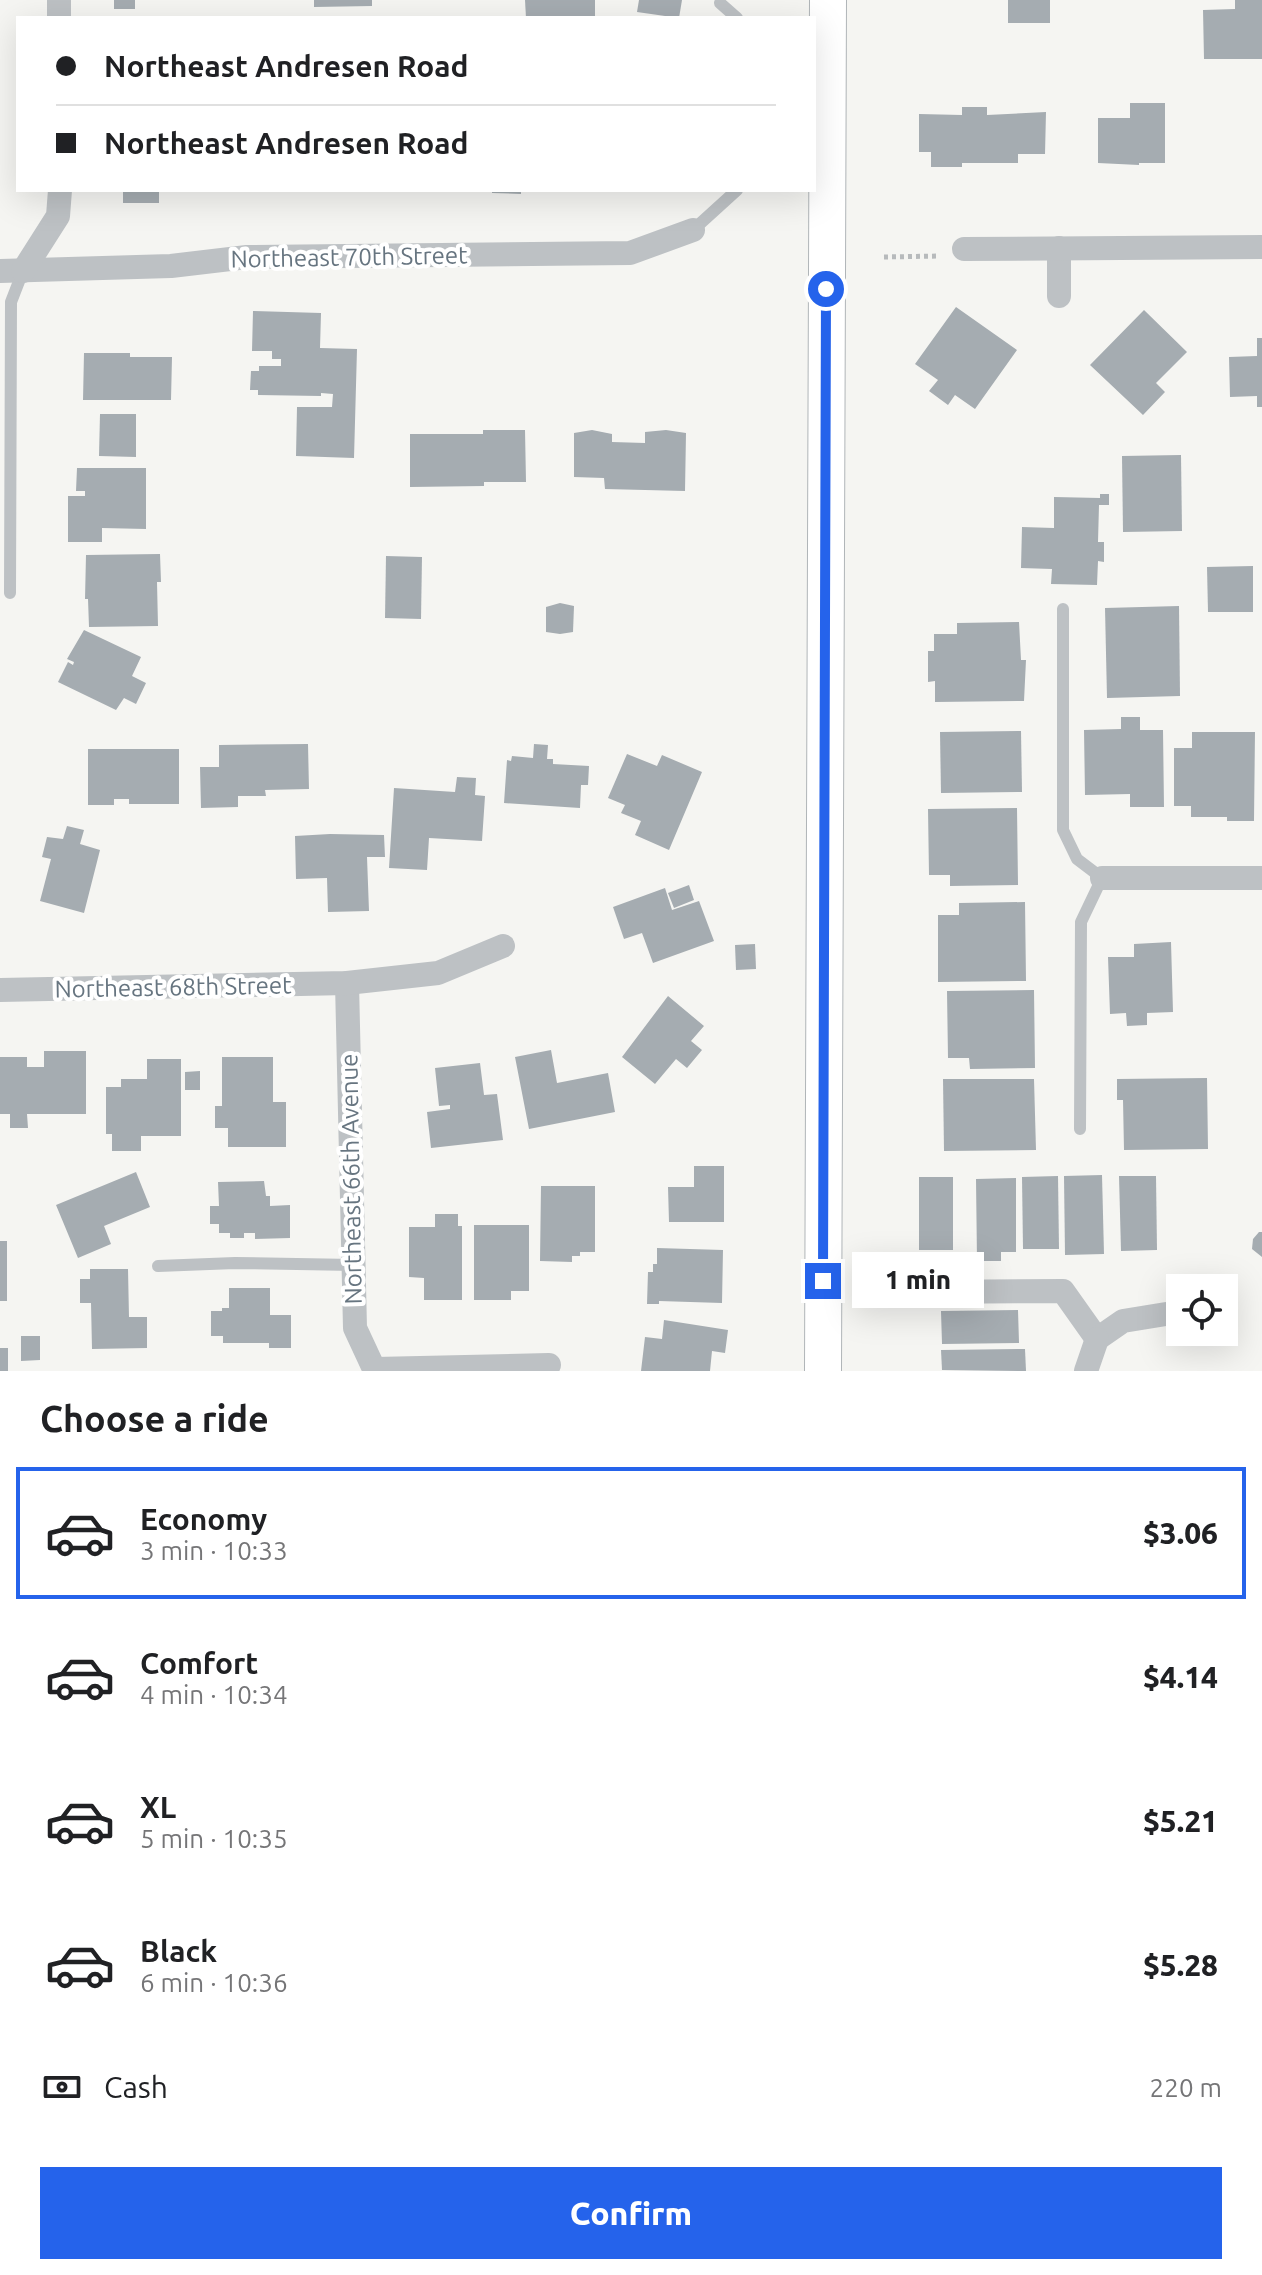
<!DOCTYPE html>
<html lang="en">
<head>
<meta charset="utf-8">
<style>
	body { margin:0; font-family:Ubuntu,sans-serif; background:#f6f6f6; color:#202124; height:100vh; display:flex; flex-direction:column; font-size:30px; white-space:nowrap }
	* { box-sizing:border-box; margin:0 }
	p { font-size:26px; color:#757577 }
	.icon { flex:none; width:44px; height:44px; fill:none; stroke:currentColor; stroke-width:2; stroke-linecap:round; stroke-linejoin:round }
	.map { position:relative; height:1371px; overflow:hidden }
	.sheet { display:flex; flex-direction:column; background:#fff; flex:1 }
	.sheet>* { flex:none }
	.top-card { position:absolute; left:16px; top:16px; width:800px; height:176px; border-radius:0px; box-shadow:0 8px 32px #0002; display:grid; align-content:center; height:176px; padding:0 40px; background:#fff }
	.buttons { position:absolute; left:1166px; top:1274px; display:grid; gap:16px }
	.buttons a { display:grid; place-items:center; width:72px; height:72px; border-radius:0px; background:#fff; box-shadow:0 8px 32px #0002; font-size:40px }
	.end { position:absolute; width:36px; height:36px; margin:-18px; border:10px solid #2563eb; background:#fff; box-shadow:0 0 0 4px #fff }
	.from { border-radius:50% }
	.bubble { position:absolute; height:56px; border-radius:0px; background:#fff; box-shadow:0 8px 32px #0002; font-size:26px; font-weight:800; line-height:56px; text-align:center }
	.top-card b { display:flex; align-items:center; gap:28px; height:76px; font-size:30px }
	.top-card b+b { border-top:2px solid #e0e0e0 }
	.top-card i { width:20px; height:20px; background:#202124 }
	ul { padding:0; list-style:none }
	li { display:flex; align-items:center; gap:24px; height:132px; margin:0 16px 12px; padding:0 24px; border:4px solid transparent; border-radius:0px }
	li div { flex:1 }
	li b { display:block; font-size:30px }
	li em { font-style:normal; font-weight:800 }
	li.selected { border-color:#2563eb }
	li>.icon { width:72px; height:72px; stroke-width:1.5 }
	h2 { padding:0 40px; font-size:36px; line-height:96px }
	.pay { display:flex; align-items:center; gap:20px; height:88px; padding:0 40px; font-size:30px }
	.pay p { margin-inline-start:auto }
	.action { display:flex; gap:16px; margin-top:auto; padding:16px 40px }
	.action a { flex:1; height:92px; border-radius:0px; background:#2563eb; color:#fff; font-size:32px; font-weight:800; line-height:92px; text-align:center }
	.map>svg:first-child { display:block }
</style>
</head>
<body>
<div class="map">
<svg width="1262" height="1371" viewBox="0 0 1262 1371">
	<rect width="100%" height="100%" fill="#f5f5f2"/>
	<g fill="#a5acb1">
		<rect x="114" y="0" width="21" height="9"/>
		<path d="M314 0H372V6L314 7Z"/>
		<path d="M525 0H595V18H526Z"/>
		<path d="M639 0H682L679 18 637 12Z"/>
		<rect x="1008" y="0" width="42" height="23"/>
		<path d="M1235 0H1262V59H1204L1203 10 1235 9Z"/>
		<path d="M1130 103H1165V163H1139V165L1098 163V118H1130Z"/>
		<path d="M962 107H987V115L1046 112 1045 154H1018V163H962V167H931V152H919V114L962 115Z"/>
		<rect x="123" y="190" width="36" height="13"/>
		<path d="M492 190H521V194L492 193Z"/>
		<path d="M956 307 1017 350 975 409 955 395 948 405 929 391 938 380 915 364Z"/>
		<path d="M1144 310 1187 352 1156 383 1165 392 1143 415 1090 365Z"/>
		<path d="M253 311 321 313 320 348 357 349 354 458 296 456 297 407H332L333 394 321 393V396L258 395V390H250L251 371H259V366H281V359H272V351H252Z"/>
		<path d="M1257 338H1262V407H1257V396L1230 397 1229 357 1257 356Z"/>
		<path d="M84 353H130V357H172L171 400H83Z"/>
		<path d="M100 414H136V457L99 456Z"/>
		<path d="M483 430H525L526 482H484V486L410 487V434H483Z"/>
		<path d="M592 430 612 434V442L645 443V432L666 430 686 433 685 491 605 489 604 478 574 477V433Z"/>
		<path d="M1181 455 1182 531 1123 532 1122 456Z"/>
		<path d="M77 468H146V529L102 528V542H68V496H85V491H76Z"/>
		<path d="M1100 494H1109V505H1099L1098 542H1104V562L1098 561 1097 585 1051 584 1052 569 1021 568 1022 527 1054 528V497L1100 498Z"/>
		<path d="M160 554 161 582H157L158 626 89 627 88 599H85L86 555Z"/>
		<path d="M386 556 422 557 421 619 385 618Z"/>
		<path d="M1253 566V612H1208L1207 567Z"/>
		<path d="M560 603 574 606 573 632 560 634 546 632V607Z"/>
		<path d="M1179 606 1180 696 1107 698 1105 608Z"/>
		<path d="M1019 622 1021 660H1026L1024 701 935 702V681L928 682V651H934V634H957V623Z"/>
		<path d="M84 630 141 657 132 676 146 683 136 704 124 698 116 710 58 682 68 662 73 665 74 662 67 659Z"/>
		<path d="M1121 717H1140V730H1163L1164 807H1130V794L1085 795 1084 730 1121 729Z"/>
		<path d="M1021 731 1022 792 941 793 940 732Z"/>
		<path d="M1192 732H1255L1254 821H1227V817H1191V806H1174V748H1192Z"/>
		<path d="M308 744 309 789 265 790 266 796H238V807L201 808 200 767H219V745Z"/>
		<path d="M534 744 548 745 547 759H553V764L589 766 588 785H581L580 808 504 803 507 760 511 761 512 756 533 758Z"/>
		<path d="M88 749H179V804H129V799H114V805H88Z"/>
		<path d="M627 754 657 766 662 755 702 772 669 850 635 835 641 821 621 813 625 805 608 798Z"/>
		<path d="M457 777 476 778 475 795 485 796 482 841 429 838 427 870 389 868 394 788 455 792Z"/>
		<path d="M1017 808 1018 885 950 886V875H929L928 809Z"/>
		<path d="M67 826 84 830 80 844 100 850 84 913 40 901 51 859 42 857 47 837 63 839Z"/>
		<path d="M330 834 384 835 385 857H367L369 911 328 912 327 878 296 879 295 836Z"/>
		<path d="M689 885 694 900 674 908 668 893Z"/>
		<path d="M665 888 672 910 699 901 714 941 653 963 642 933 624 939 613 907Z"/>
		<path d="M1025 902 1026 981 938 982V915H959V903Z"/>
		<path d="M1171 942 1173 1012 1147 1013V1025L1127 1026 1126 1013 1110 1014 1108 957H1134V944Z"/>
		<path d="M755 944 756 969 736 970 735 945Z"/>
		<path d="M1034 990 1035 1068 970 1069 969 1058H948L947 991Z"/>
		<path d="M668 996 704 1026 691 1041 702 1050 687 1068 676 1059 655 1084 622 1057Z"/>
		<path d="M551 1050 557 1083 608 1073 615 1112 529 1129 515 1057Z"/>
		<path d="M44 1051H86V1114H27L28 1128H10V1114H0V1057H27V1067H44Z"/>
		<path d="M222 1057H273V1102H286V1147H228V1128H215V1106H222Z"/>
		<path d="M147 1059H181V1136H141V1151H112V1134H106V1087H121V1079H147Z"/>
		<path d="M480 1063 484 1095 497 1094 503 1140 431 1148 427 1112 450 1109V1105L439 1106 435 1068Z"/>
		<path d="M200 1071V1090H185V1072Z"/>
		<path d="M1207 1078 1208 1149 1124 1150 1123 1100H1117V1079Z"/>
		<path d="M943 1079H1034L1036 1150 944 1151Z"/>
		<path d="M694 1166H724V1222H669L668 1187H694Z"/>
		<path d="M136 1172 150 1207 104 1226 111 1244 78 1258 56 1205Z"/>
		<path d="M1102 1175 1104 1254 1065 1255 1064 1176Z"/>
		<path d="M1058 1176 1059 1249H1023L1022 1177Z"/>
		<path d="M1119 1176H1156L1157 1250 1121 1251Z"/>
		<rect x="919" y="1177" width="34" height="73"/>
		<path d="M1016 1178V1252H1001V1261H977L976 1179Z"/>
		<path d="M264 1181 266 1196H270V1206L290 1205V1238L255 1239V1233H244V1238H230V1233H219V1224H210V1206H219L218 1182Z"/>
		<path d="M541 1186H595V1252H580V1256H572V1262L540 1261Z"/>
		<path d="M435 1214H458V1226H462V1300H424V1278L409 1277V1227H435Z"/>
		<path d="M474 1225H529V1291H511V1300H474Z"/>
		<path d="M1259 1232H1262V1257L1252 1249 1253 1239Z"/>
		<rect x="0" y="1241" width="7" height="60"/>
		<path d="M657 1248 723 1250 722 1303 659 1301V1304H647L648 1272H653V1264H657Z"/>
		<path d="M90 1269H128L129 1317H147V1348L92 1349 91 1303H80V1279H90Z"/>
		<path d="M229 1288H270V1315H291V1348H269V1343H223V1336H211V1311H222V1308H229Z"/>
		<path d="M1018 1310 1019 1343 942 1344 941 1311Z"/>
		<path d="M664 1320 728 1330 725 1353 712 1351 710 1371H641L645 1337 662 1339Z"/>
		<path d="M21 1336H40V1360L21 1361Z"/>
		<rect x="0" y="1348" width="8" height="23"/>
		<path d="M1025 1349 1026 1371 942 1370 941 1350Z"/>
	</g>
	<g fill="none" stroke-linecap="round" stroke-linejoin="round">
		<g stroke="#b0b5b8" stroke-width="38">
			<path id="primary" d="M823 1371 828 0"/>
		</g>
		<path stroke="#b7babc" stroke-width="5" stroke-dasharray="4 4" stroke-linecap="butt" d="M884 257 939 256"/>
		<g stroke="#bdc1c4" stroke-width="12">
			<path d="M720 3 737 18"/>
			<path d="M693 230 737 190"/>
			<path d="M10 593 11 302 23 271"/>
			<path d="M1063 609V830L1077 859 1102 878 1081 922 1080 1129"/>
			<path d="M158 1266 235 1263 354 1265"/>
		</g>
		<g stroke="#bdc1c4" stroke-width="24">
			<path d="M59 0V18"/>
			<path d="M1059 248V296"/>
			<path d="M964 249 1262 247"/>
			<path d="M0 271 171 266 247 257 630 253 693 230"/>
			<path d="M23 271 58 216 60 190"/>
			<path d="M1102 878H1262"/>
			<path d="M347 983 355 1328 375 1371"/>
			<path d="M0 990 347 983 438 973 503 946"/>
			<path d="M920 1292 1063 1291 1097 1339"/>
			<path d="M1097 1339 1123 1321 1166 1314"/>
			<path d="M375 1369 549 1365"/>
			<path d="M1086 1371 1097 1339"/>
		</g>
		<use href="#primary" stroke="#fff" stroke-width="36"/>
	</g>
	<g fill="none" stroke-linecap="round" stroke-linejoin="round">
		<path stroke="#2563eb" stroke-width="10" d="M823 1281 826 289"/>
	</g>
	<g text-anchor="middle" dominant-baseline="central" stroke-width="8" stroke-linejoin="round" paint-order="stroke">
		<g font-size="24" fill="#677580" stroke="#fff">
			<text transform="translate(349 257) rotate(-1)">Northeast 70th Street</text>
			<text transform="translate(173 987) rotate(-1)">Northeast 68th Street</text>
			<text transform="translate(351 1179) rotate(-91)">Northeast 66th Avenue</text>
		</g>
	</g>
</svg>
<div class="buttons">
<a><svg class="icon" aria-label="locate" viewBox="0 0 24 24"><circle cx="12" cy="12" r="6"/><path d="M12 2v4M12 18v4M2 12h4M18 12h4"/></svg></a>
</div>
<i class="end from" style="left:826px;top:289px"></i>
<i class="end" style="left:823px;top:1281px"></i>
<div class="bubble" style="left:852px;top:1252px;width:132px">1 min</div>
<div class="top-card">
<b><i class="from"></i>Northeast Andresen Road</b>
<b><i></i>Northeast Andresen Road</b>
</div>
</div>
<section class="sheet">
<h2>Choose a ride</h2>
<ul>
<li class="selected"><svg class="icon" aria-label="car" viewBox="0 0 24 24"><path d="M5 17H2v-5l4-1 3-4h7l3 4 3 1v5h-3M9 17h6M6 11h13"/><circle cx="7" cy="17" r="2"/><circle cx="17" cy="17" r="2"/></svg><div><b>Economy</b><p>3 min · 10:33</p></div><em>$3.06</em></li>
<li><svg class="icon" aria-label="car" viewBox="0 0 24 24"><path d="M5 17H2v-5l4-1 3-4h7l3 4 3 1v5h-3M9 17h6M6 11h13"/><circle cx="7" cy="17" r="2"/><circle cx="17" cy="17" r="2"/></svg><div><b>Comfort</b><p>4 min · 10:34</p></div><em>$4.14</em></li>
<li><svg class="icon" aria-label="car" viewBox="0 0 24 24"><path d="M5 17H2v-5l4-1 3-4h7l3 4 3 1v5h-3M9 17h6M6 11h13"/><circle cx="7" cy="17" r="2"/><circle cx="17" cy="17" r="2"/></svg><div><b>XL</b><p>5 min · 10:35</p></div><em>$5.21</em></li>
<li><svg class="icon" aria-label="car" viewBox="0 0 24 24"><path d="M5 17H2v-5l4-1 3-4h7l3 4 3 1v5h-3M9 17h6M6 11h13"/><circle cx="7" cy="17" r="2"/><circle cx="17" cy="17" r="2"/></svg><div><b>Black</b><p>6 min · 10:36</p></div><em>$5.28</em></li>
</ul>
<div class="pay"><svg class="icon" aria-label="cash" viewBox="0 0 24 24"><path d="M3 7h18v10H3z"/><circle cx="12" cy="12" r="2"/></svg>Cash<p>220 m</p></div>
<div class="action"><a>Confirm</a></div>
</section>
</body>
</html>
